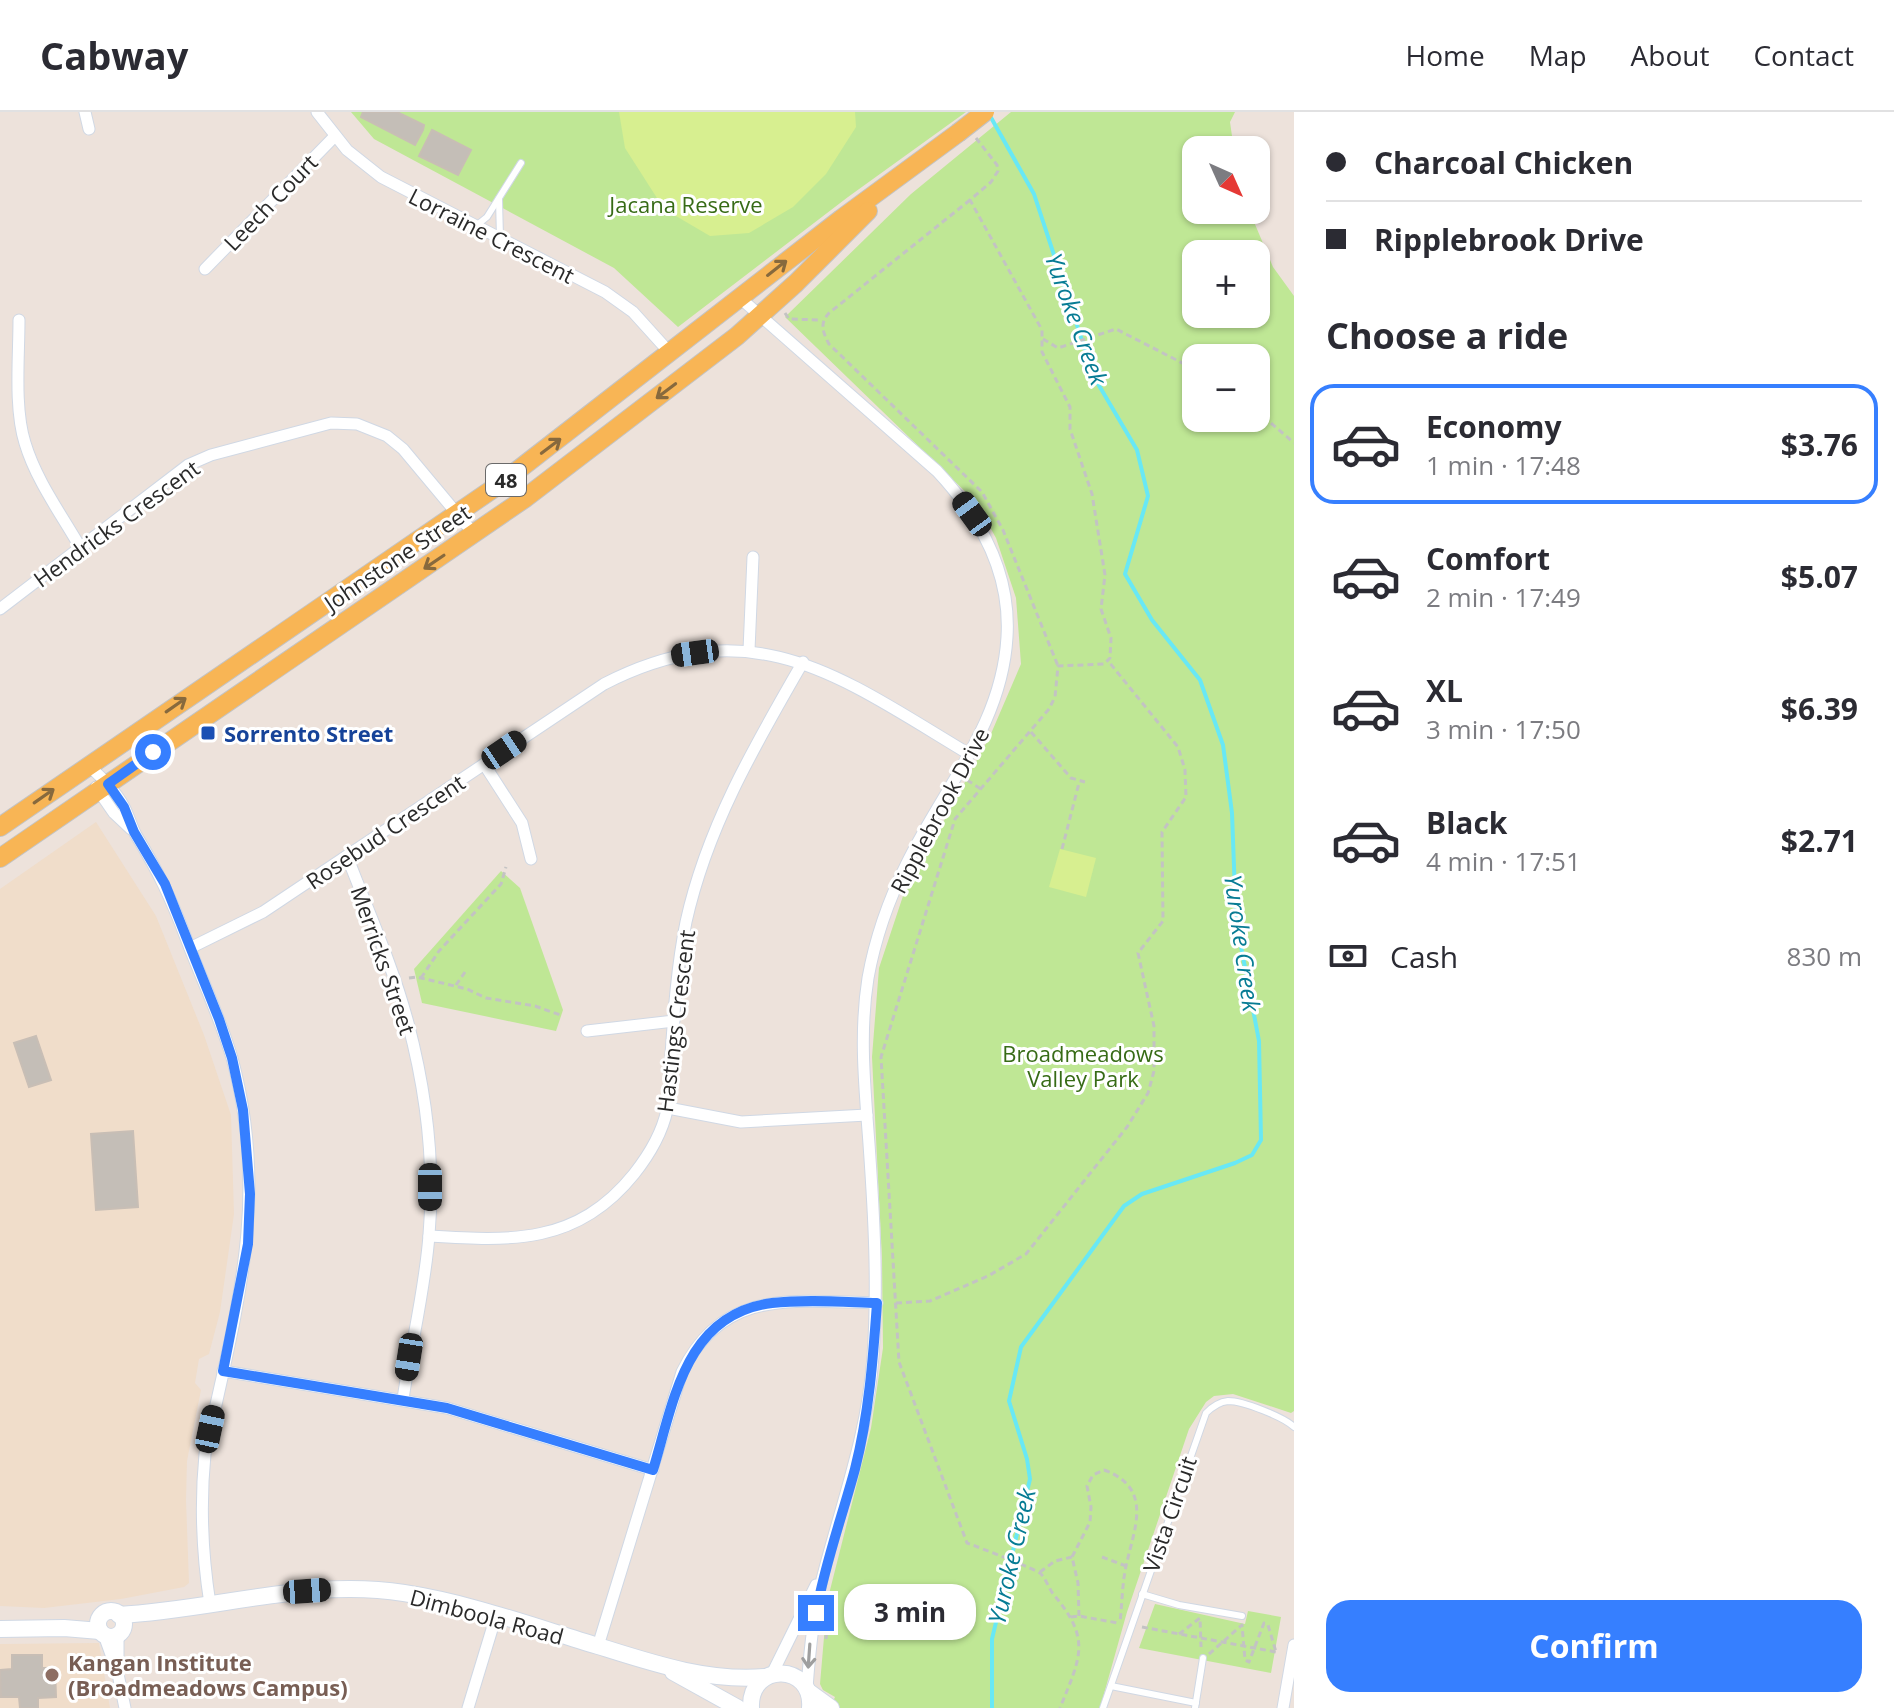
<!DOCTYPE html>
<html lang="en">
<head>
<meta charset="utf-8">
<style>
	body { margin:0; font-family:"Open Sans",sans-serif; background:#f7f7f7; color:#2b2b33; height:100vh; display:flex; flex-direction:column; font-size:30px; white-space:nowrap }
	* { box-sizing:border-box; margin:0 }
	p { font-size:26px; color:#7c7c81 }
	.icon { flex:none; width:44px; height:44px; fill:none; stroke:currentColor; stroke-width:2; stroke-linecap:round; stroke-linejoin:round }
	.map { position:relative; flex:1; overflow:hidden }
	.side { display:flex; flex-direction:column; background:#fff; width:600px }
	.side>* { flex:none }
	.hud { display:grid; align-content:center; height:176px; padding:0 32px; background:#fff }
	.needle { width:52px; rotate:135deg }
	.buttons { position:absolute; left:1182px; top:24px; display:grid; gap:16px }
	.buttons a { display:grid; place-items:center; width:88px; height:88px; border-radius:16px; background:#fff; box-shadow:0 2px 6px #0004; font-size:40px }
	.end { position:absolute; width:36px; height:36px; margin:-18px; border:10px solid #367fff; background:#fff; box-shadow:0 0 0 4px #fff }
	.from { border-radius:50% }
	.bubble { position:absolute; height:56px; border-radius:24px; background:#fff; box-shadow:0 2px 6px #0004; font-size:26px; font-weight:700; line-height:56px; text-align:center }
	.car { position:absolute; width:24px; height:48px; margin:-24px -12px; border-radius:10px; box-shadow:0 0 6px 2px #0007; background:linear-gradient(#222 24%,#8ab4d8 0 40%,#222 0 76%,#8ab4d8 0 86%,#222 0) }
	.hud b { display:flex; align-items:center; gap:28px; height:76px; font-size:30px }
	.hud b+b { border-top:2px solid #e1e1e2 }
	.hud i { width:20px; height:20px; background:#2b2b33 }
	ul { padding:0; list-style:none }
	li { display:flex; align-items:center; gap:24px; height:120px; margin:0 16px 12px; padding:0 16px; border:4px solid transparent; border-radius:24px }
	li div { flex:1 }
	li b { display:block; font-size:30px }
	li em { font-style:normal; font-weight:700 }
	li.current { border-color:#367fff }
	li>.icon { width:72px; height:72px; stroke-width:1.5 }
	h2 { padding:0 32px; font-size:36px; line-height:96px }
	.pay { display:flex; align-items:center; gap:20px; height:88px; padding:0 32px; font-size:30px }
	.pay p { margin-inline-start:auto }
	.button { display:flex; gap:16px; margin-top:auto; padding:16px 32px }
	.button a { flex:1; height:92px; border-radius:24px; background:#367fff; color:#fff; font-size:32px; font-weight:700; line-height:92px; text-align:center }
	header { display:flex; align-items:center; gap:48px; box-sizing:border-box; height:112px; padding:0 40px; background:#fff; border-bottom:2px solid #e1e1e2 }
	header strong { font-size:38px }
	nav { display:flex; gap:44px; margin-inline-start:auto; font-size:28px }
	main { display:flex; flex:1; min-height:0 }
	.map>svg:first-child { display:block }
</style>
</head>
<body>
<header>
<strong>Cabway</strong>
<nav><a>Home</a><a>Map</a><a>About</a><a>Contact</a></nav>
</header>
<main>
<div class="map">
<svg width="1294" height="1596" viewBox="0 0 1294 1596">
	<rect width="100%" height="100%" fill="#ede2db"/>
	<g fill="#f0ddca">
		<path d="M96 710 156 804 204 923 231 1003 234 1102 220 1200 209 1242 199 1247 195 1271 201 1278 187 1349 186 1388 189 1471 184 1475 121 1487 44 1496 0 1494V777Z"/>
		<path d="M99 1531 110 1596H0V1532Z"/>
	</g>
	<g fill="#bfe795" fill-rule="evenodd">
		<path d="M351 0H966L848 85 678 215 614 156 374 27Z"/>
		<path d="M1011 0H1235L1230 10 1234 38H1196V98H1249L1273 155 1294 184V1299L1291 1301 1233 1282 1214 1284 1206 1290 1189 1317 1127 1500 1100 1596H830L835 1585 823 1578 820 1572 827 1490 871 1316 883 1236 882 1146 872 945 879 856 903 784 990 624 1021 552 1016 486 996 426 976 390 785 205 911 82ZM1196 142H1256V202H1196ZM1196 246H1256V306H1196Z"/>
		<path d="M501 759 520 776 563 898 556 919 422 891 414 857Z"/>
		<path d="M1155 1492 1245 1512 1248 1499 1281 1505 1271 1561 1139 1536Z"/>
	</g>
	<g fill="#d7ef90">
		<path d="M619 0H855L856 15 826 62 793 95 749 121 710 124 664 97 625 36Z"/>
		<path d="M1060 737 1096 746 1086 785 1049 775Z"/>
	</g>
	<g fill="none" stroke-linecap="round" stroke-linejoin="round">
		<path stroke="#68e8f5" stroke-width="4" d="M989 2 1034 82 1094 265 1137 338 1148 384 1125 462 1152 508 1200 568 1223 633 1232 701 1236 808 1259 929 1261 1028 1252 1043 1235 1051 1142 1082 1124 1094 1021 1235 1009 1289 1027 1347 1030 1367 992 1527V1596"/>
	</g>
	<g fill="#c4beb7" stroke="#c8beb5" stroke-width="2">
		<path d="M363 0H397L424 13 423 18 415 33 361 5Z"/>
		<path d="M432 18 471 38 458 63 419 44Z"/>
		<path d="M36 924 51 968 29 975 14 931Z"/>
		<path d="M133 1019 138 1095 96 1098 91 1022Z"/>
		<path d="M12 1543H42V1556H55L56 1585 38 1586V1596H20L19 1585H1L0 1558 12 1557Z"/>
	</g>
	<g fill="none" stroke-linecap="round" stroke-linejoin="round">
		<g stroke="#d0d8e4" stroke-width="8">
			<g id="lane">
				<path d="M499 87 500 126"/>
				<path d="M477 113 487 105 521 51"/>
				<path d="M1142 1482 1179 1493 1242 1504"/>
				<path d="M1111 1574 1196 1591"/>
				<path d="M1103 1596 1206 1301C1212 1295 1219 1290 1228 1289 1243 1289 1284 1305 1294 1315"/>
				<path d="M1195 1596 1203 1546"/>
			</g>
		</g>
		<g stroke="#d0d8e4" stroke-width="13">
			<g id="street">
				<path d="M85 0 89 17"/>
				<path d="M317 0 347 38 381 65 605 180 633 200 670 241"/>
				<path d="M205 157 335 24"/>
				<path d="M739 185 937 359C980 405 1011 460 1007 525 1002 613 944 675 907 751 889 787 875 827 868 866 859 922 865 977 869 1032 874 1103 878 1173 873 1244 868 1319 844 1384 825 1456 814 1495 810 1535 807 1576"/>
				<path d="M19 208C19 246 14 296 25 331 36 368 61 402 80 435"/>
				<path d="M0 497 188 353 211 343 331 311 357 312 387 324 403 337 474 422"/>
				<path d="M749 538 753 445"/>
				<path d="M484 652 522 711 531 747"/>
				<path d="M88 653C102 666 115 678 124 695 129 704 131 714 136 723 158 759 171 786 186 826 201 866 220 905 232 946 271 1089 235 1203 205 1342 200 1393 202 1441 210 1492"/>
				<path d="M96 675 114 701 131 717"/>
				<path d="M347 744C368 799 393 854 408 911 426 979 435 1053 429 1123 425 1178 411 1233 403 1287"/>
				<path d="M190 836 263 800 604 572C754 495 842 566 969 642"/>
				<path d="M587 919 674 909"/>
				<path d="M668 996 741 1010 867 1003"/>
				<path d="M429 1124C511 1129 577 1133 634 1062 649 1043 662 1021 667 998 671 980 670 961 671 943 674 899 677 854 686 810 707 715 755 633 803 550"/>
				<path d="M223 1259 447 1296 653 1358"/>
				<path d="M104 1523 118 1562 125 1596"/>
				<path d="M598 1534 682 1260C724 1174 796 1190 877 1191"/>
				<path d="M118 1549V1522"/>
				<path d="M772 1562 816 1473"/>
				<path d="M468 1596 496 1504"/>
				<path d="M1283 1596 1294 1533"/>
			</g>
		</g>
		<g stroke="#d0d8e4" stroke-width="18">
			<g id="secondary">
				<circle cx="111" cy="1512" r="13"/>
				<path d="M119 1503C215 1498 308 1466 404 1481 470 1491 535 1515 598 1534 652 1551 708 1570 765 1565"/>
				<path d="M0 1517 64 1516 100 1519"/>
				<path d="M673 1560 738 1596"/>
				<path d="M809 1580 831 1596"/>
				<path d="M751 1596C749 1549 814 1551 810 1596"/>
			</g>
		</g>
		<g stroke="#c3c3c3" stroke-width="20">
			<g id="primary">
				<path d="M0 715 500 372 841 107 958 21"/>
				<path d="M0 746 524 387 737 224 796 171 868 99"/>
			</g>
		</g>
		<g stroke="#c3c3c3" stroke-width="3" stroke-dasharray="6 4" stroke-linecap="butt">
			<path d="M976 26 997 53 998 59 991 70 970 88 1042 218V240L1070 295V317L1092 382 1105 463 1101 497 1111 526 1110 546 1104 552 1058 554 1055 585 1049 597 955 707 881 945 899 1250 967 1431C978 1435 1036 1457 1041 1462 1046 1467 1049 1477 1054 1483 1092 1528 1080 1546 1060 1596"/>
			<path d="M970 88 829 201C819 212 823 220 829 232L982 380 1003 418 1058 554"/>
			<path d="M785 201 789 207 821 208"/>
			<path d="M1043 227 1058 236 1116 217 1196 258"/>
			<path d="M1256 298 1294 331"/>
			<path d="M1031 620 1071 666 1085 670"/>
			<path d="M967 668 981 677"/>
			<path d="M1062 737 1079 671"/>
			<path d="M409 866 417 865 467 877 486 886 535 894 563 904"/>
			<path d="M421 866 439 839 501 772 506 755"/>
			<path d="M456 873 465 860"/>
			<path d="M896 1191 930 1189 988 1164 1026 1142 1127 1015 1148 981 1154 959V914L1138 841 1163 809 1162 720 1186 685 1185 658 1178 635 1109 550"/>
			<path d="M1102 1445 1126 1454"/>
			<path d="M1040 1460 1055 1449 1072 1445"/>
			<path d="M1079 1504 1078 1471 1072 1445 1090 1410 1091 1395 1087 1374 1093 1363 1104 1358C1154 1376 1134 1417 1126 1454 1122 1473 1122 1493 1120 1511"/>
			<path d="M1071 1505 1079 1504 1118 1511"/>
			<path d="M1142 1515 1276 1540"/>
			<path d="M1179 1522 1200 1506 1201 1535"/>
			<path d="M826 1527 828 1511"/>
			<path d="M1209 1542 1242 1513 1245 1548 1249 1550 1264 1511 1268 1513 1276 1540"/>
		</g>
		<use href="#lane" stroke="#fff" stroke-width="6"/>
		<use href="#street" stroke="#fff" stroke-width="11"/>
		<use href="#secondary" stroke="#fff" stroke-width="16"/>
		<use href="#primary" stroke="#f8b555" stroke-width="18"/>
		<g stroke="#c3c3c3" stroke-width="20" stroke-linecap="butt">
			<path id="primary-bridge" d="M958 21 985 0"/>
		</g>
		<use href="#primary-bridge" stroke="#f8b555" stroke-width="18"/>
	</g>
	<defs><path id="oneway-shaft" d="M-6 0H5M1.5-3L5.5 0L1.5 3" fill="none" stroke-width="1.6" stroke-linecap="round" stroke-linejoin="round" transform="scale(2)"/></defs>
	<g stroke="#87693d">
		<use href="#oneway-shaft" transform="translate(777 156) rotate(-38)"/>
		<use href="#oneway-shaft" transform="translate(666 279) rotate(143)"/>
		<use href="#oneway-shaft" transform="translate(551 334) rotate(-37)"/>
		<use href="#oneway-shaft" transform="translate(434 450) rotate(146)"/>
		<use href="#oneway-shaft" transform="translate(176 593) rotate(-35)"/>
		<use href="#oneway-shaft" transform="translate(44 684) rotate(-35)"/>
	</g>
	<use stroke="#9f9f9f" href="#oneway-shaft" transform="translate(809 1544) rotate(94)"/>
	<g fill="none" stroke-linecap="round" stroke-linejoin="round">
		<path stroke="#367fff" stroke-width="10" d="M153 640 108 672 124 695 134 720 165 772 219 907 232 946 243 998 250 1082 248 1132 223 1259 447 1296 653 1358C674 1289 685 1202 772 1191 806 1187 843 1190 877 1191 873 1247 869 1302 855 1357 842 1405 825 1451 816 1501"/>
	</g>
	<rect fill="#1a4fb4" stroke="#fff" stroke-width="3" x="200" y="613" width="16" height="16" rx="4"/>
	<circle fill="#8d6e63" stroke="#fff" stroke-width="3" cx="52" cy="1563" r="8"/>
	<g text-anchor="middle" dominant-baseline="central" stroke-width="6" stroke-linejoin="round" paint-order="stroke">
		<rect fill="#fff" stroke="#6a6a6a" stroke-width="2" x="486" y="352" width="40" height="32" rx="6"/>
		<g font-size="20" font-weight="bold" fill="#2a2a2a">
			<text x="506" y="368">48</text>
		</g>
		<g font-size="22" fill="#2a2a2a" stroke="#fff">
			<text transform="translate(270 90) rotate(-46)">Leech Court</text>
			<text transform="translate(492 123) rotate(27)">Lorraine Crescent</text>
			<text transform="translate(116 411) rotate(-36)">Hendricks Crescent</text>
			<text transform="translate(397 445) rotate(-34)">Johnstone Street</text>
			<text transform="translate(939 698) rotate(-62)">Ripplebrook Drive</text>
			<text transform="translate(385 719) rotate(-34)">Rosebud Crescent</text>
			<text transform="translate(384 848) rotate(71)">Merricks Street</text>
			<text transform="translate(675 909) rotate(-83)">Hastings Crescent</text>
			<text transform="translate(1169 1402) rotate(-71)">Vista Circuit</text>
			<text transform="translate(487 1504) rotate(15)">Dimboola Road</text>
		</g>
		<g font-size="22" fill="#376b16" stroke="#fff">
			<text x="686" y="92">Jacana Reserve</text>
			<text x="1083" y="941">Broadmeadows<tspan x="1083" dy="25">Valley Park</tspan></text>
		</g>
		<g font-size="22" font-weight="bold" fill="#164399" stroke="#fff" text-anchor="start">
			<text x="224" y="621">Sorrento Street</text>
		</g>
		<g font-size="22" font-weight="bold" fill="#785e54" stroke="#fff" text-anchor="start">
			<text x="68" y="1550">Kangan Institute<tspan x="68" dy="25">(Broadmeadows Campus)</tspan></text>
		</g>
		<g font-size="24" font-style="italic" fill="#077c94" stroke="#fff">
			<text transform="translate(1077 207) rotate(70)">Yuroke Creek</text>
			<text transform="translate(1243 831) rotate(82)">Yuroke Creek</text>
			<text transform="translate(1011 1444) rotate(-77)">Yuroke Creek</text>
		</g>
	</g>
</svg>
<div class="buttons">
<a><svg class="needle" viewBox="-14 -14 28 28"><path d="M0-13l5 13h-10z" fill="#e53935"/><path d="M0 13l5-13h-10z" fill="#7c7c81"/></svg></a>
<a>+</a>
<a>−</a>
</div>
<i class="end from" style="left:153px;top:640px"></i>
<i class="end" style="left:816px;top:1501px"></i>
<div class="bubble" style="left:844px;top:1472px;width:132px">3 min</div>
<i class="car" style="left:972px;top:402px;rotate:324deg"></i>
<i class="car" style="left:695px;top:541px;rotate:262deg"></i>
<i class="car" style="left:504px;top:638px;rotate:56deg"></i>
<i class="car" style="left:430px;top:1075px;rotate:180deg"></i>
<i class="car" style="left:409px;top:1245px;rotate:189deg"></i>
<i class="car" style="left:210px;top:1317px;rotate:12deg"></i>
<i class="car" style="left:307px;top:1479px;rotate:86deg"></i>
</div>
<section class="side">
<div class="hud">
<b><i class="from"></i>Charcoal Chicken</b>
<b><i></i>Ripplebrook Drive</b>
</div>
<h2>Choose a ride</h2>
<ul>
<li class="current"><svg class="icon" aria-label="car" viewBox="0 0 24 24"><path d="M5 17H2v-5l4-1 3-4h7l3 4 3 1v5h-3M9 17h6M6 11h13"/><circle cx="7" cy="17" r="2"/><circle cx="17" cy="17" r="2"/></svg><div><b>Economy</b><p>1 min · 17:48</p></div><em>$3.76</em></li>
<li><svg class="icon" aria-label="car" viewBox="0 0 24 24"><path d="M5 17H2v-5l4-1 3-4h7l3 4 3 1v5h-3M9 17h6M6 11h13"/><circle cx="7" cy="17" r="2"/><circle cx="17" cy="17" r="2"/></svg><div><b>Comfort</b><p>2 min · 17:49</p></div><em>$5.07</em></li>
<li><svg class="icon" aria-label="car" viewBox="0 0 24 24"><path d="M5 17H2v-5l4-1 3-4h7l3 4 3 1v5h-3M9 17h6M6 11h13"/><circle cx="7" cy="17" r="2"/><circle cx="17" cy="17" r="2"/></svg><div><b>XL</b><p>3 min · 17:50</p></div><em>$6.39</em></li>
<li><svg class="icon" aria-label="car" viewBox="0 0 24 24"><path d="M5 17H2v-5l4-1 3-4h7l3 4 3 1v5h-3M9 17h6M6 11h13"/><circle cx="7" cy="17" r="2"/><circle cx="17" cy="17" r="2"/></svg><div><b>Black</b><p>4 min · 17:51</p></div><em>$2.71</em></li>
</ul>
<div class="pay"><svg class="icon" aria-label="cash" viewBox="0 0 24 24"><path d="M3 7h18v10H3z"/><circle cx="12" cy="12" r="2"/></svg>Cash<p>830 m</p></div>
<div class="button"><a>Confirm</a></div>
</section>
</main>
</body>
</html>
